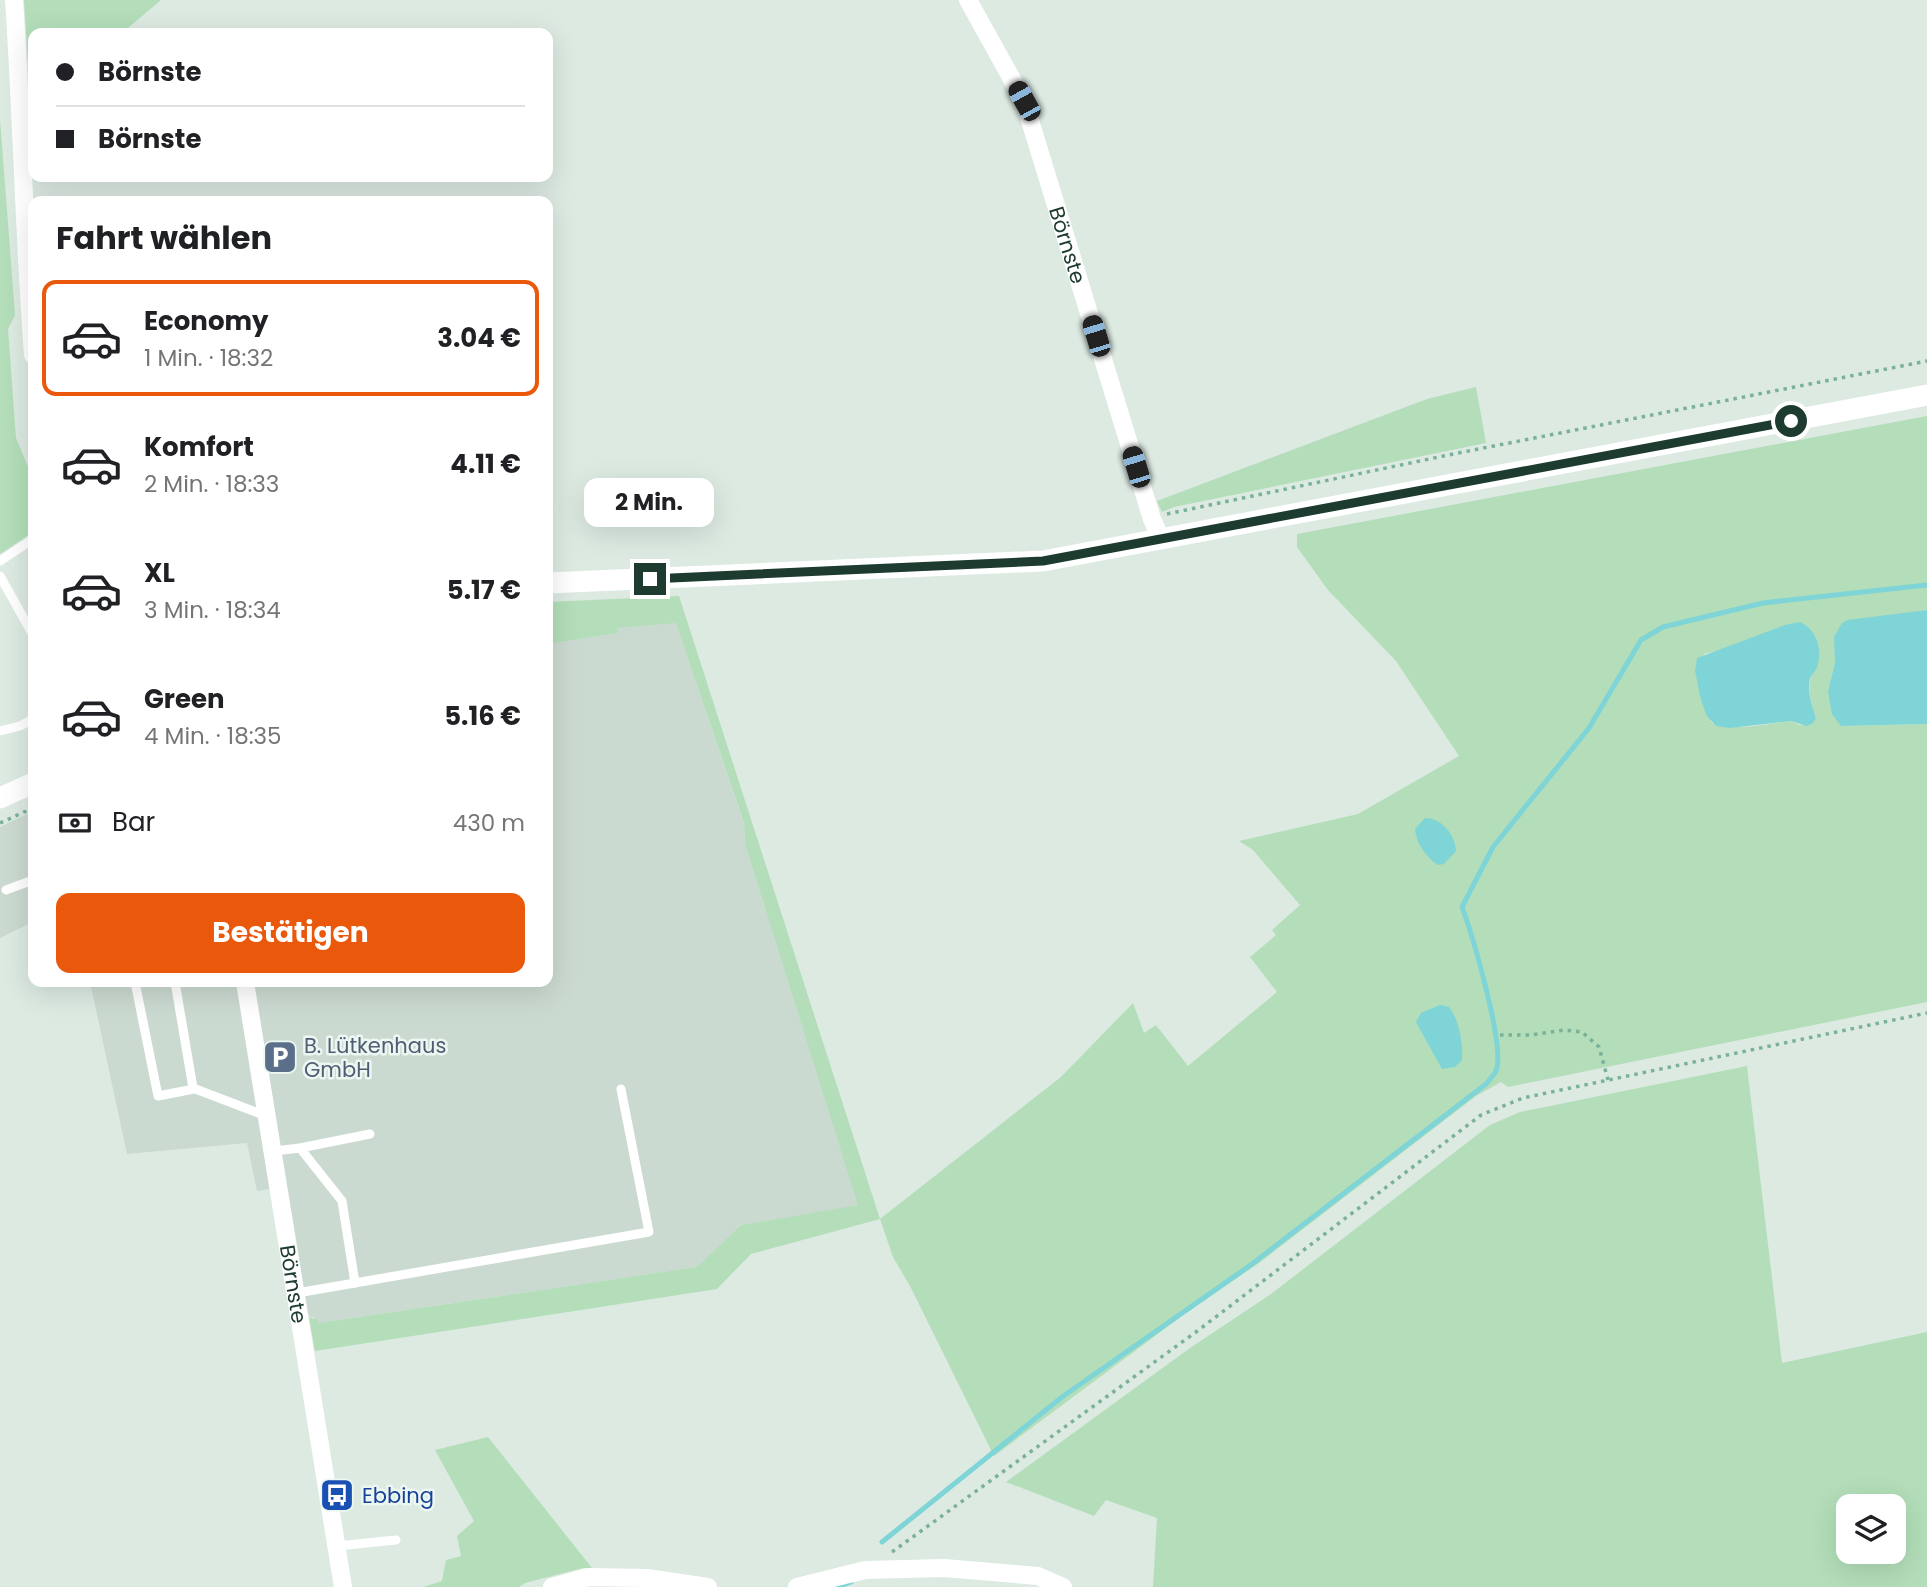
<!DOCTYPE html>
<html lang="de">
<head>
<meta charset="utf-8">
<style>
	body { margin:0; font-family:Poppins,sans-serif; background:#f2f2f2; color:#202124; height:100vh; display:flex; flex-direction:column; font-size:26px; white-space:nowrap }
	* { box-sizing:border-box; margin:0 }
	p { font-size:23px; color:#757577 }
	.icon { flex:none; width:38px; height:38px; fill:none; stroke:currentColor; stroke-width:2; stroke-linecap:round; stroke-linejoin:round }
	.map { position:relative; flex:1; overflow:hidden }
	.panel { position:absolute; left:28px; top:196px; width:525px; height:791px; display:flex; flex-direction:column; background:#fff; border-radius:14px; box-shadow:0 7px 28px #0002 }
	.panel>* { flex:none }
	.top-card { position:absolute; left:28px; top:28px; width:525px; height:154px; border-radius:14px; box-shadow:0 7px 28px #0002; display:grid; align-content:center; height:154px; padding:0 28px; background:#fff }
	.tools { position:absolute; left:1836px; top:1494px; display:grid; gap:14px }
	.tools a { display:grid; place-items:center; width:70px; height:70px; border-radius:14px; background:#fff; box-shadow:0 7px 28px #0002; font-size:35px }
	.end { position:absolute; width:32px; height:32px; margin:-16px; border:9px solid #1d3b2f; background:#fff; box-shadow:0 0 0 4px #fff }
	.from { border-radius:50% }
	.bubble { position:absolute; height:49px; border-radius:14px; background:#fff; box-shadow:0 7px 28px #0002; font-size:23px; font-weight:700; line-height:49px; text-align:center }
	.car { position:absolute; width:21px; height:42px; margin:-21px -10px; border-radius:9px; box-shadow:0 0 5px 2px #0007; background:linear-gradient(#222 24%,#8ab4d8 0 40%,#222 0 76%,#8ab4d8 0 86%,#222 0) }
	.top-card b { display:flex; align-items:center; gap:24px; height:66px; font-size:26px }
	.top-card b+b { border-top:2px solid #e0e0e0 }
	.top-card i { width:18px; height:18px; background:#202124 }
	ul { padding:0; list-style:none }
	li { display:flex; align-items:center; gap:21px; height:116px; margin:0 14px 10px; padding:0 14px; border:4px solid transparent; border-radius:14px }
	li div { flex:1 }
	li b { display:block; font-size:26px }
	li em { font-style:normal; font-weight:700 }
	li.current { border-color:#ea580c }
	li>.icon { width:63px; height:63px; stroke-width:1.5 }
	h2 { padding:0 28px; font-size:32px; line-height:84px }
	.pay { display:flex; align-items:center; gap:18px; height:77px; padding:0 28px; font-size:26px }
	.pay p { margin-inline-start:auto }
	.action { display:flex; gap:14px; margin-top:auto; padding:14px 28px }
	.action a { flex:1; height:80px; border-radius:14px; background:#ea580c; color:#fff; font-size:28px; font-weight:700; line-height:80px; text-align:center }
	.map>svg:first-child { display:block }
</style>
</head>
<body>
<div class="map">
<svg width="1927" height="1587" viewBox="0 0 1927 1587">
	<rect width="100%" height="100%" fill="#dceae2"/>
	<g fill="#cbdad1">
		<path d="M676 622 744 824 745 844 859 1206 741 1225 698 1267 318 1323 314 1317 309 1318 287 1186 257 1191 247 1143 127 1154 90 982H548V644L617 633V628Z"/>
		<path d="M33 811V922L0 938V827Z"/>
	</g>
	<g fill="#b3deb9" fill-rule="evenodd">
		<path d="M24 0H161L122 33H33V109L31 111Z"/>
		<path d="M0 119 15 315 8 329 16 438 33 479V532L0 554Z"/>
		<path d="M1476 387 1486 443 1174 507 1162 512 1157 501 1427 399Z"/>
		<path d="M1927 416V610L1879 617 1835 637V662L1828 691 1841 726 1927 724V1002L1508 1087 1501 1082 1476 1096 1259 1263 1182 1316 994 1456 910 1286 893 1257 880 1219 751 1254 717 1289 315 1351 309 1318 317 1319 318 1323 697 1267 741 1225 858 1205 745 844 744 823 676 623 617 628 618 633 548 644V602L679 596 880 1219 1061 1077 1133 1003 1144 1033 1156 1025 1188 1066 1277 992 1250 957 1276 935 1272 930 1300 905 1253 850 1239 841 1358 814 1459 756 1396 661 1328 590 1297 547V534ZM1735 646 1818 657C1819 667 1814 669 1811 678 1807 690 1812 706 1816 718L1800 725 1791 721C1772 723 1726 733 1711 722L1704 654Z"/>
		<path d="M1747 1066 1782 1363 1927 1332V1587H1153L1157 1518 1106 1500 1094 1516 1006 1482 1190 1348 1271 1294 1490 1125 1520 1112ZM1848 1507H1894V1552H1848Z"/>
		<path d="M488 1437 592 1568H583L525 1583 519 1587H423L442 1581 446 1560 461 1556 457 1536 474 1521 435 1450Z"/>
	</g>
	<g fill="#7ed4d6">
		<path d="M1927 610V724L1841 726 1832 714 1828 691 1835 662 1834 637 1842 623 1848 620Z"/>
		<path d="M1800 622C1816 629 1822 648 1818 664 1817 670 1812 674 1810 679 1807 691 1812 706 1816 718L1813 723 1807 726 1791 721 1730 728 1716 726 1707 716 1701 700 1695 671 1697 658 1785 625Z"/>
		<path d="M1425 818C1442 818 1455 835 1456 851L1444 864 1438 865C1426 857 1416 843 1415 829Z"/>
		<path d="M1440 1005 1449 1007C1459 1019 1463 1044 1462 1060L1455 1067 1442 1069 1416 1022 1421 1013Z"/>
	</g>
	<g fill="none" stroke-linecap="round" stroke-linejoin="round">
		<g stroke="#7ed4d6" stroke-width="5">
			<path d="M882 1542 1062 1397 1252 1264 1486 1084C1489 1080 1494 1075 1496 1071 1506 1048 1472 934 1462 907L1493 847 1589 728 1641 640 1663 627 1763 603 1927 585"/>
			<path d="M837 1587 851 1582"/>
		</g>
		<g stroke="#7ab198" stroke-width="3.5" stroke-dasharray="3.5 5" stroke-linecap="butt">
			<path d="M1167 514 1453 454 1927 361"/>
			<path d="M0 823 33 808"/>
			<path d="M1500 1035H1530L1564 1030 1582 1032 1599 1047 1608 1080"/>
			<path d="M892 1552 1196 1332 1481 1115 1523 1098 1927 1013"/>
		</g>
		<g stroke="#fff" stroke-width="9">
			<path d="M0 561 33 539"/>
			<path d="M0 576 33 635"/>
			<path d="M0 731 20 726 33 719"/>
			<path d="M6 890 33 880"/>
			<path d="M135 982 158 1096 194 1089"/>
			<path d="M175 982 193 1088 266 1116"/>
			<path d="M300 1148 370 1134"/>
			<path d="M274 1151 300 1148 342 1201 355 1283"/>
			<path d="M297 1293 649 1232 621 1089"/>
			<path d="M337 1546 396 1540"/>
		</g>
		<g stroke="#fff" stroke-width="18">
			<path d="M14 0C22 118 24 237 33 355"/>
			<path id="s1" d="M968 0 1024 101 1152 519 1161 539"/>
			<path id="s2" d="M245 982 343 1587"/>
			<path d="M552 1587 588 1577 647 1578 708 1587"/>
			<path d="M797 1587 865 1570 944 1568 1038 1576 1063 1587"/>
		</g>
		<g stroke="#fff" stroke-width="21">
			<path d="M548 583 1043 561 1927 395"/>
			<path d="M0 798 33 783"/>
		</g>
	</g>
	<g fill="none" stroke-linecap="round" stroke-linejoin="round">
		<path stroke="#1d3b2f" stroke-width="9" d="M650 579 1043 561 1791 421"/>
	</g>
	<defs>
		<g id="parking-square" transform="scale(1.75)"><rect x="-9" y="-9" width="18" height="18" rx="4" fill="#5c6f8a" stroke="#edf7f1"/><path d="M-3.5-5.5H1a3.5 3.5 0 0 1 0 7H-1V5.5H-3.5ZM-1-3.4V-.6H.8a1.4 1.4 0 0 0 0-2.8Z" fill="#fff"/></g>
		<g id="bus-square" transform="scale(1.75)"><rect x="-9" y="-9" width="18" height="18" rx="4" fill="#1a4fb4" stroke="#edf7f1"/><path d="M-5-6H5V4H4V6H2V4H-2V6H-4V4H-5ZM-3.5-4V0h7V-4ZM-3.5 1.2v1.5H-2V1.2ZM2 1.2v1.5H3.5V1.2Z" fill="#fff"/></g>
	</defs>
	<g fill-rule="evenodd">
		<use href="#parking-square" x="280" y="1057"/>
		<use href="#bus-square" x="337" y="1495"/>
	</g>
	<g text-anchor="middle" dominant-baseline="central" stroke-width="5" stroke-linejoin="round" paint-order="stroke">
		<g font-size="21" fill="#1d3b2f" stroke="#edf7f1">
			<text stroke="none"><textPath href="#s1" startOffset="266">Börnste</textPath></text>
			<text stroke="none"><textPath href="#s2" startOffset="306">Börnste</textPath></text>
		</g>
		<g font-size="21" fill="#4e5e75" stroke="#edf7f1" text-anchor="start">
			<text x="304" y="1045">B. Lütkenhaus<tspan x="304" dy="24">GmbH</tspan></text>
		</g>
		<g font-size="21" fill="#164399" stroke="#edf7f1" text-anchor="start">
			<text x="362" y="1495">Ebbing</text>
		</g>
	</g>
</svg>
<div class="tools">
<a><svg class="icon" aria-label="layers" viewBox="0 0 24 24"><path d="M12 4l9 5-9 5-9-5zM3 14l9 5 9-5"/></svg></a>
</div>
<i class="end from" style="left:1791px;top:421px"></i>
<i class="end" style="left:650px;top:579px"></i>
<div class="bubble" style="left:584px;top:478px;width:130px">2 Min.</div>
<i class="car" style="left:1024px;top:101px;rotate:331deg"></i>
<i class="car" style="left:1096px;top:336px;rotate:343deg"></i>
<i class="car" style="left:1136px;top:467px;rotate:343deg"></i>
<div class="top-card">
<b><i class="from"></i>Börnste</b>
<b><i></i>Börnste</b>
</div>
<section class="panel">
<h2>Fahrt wählen</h2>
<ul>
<li class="current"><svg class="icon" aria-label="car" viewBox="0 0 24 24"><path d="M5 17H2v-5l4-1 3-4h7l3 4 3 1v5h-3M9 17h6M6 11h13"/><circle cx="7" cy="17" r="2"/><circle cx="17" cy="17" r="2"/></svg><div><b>Economy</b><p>1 Min. · 18:32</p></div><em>3.04 €</em></li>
<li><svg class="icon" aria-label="car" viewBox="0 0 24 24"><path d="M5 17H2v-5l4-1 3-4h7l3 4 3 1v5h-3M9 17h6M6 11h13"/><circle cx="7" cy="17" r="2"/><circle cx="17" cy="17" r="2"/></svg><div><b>Komfort</b><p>2 Min. · 18:33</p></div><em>4.11 €</em></li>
<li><svg class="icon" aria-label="car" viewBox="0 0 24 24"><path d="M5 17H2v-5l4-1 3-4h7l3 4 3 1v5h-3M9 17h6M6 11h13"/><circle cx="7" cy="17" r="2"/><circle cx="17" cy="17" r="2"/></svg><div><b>XL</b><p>3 Min. · 18:34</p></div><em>5.17 €</em></li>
<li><svg class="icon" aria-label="car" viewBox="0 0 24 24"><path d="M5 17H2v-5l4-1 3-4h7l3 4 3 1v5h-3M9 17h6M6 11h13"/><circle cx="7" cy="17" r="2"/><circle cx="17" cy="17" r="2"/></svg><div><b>Green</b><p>4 Min. · 18:35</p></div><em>5.16 €</em></li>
</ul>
<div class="pay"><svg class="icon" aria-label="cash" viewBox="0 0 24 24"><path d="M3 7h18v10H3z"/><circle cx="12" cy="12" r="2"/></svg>Bar<p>430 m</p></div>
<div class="action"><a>Bestätigen</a></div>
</section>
</div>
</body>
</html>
